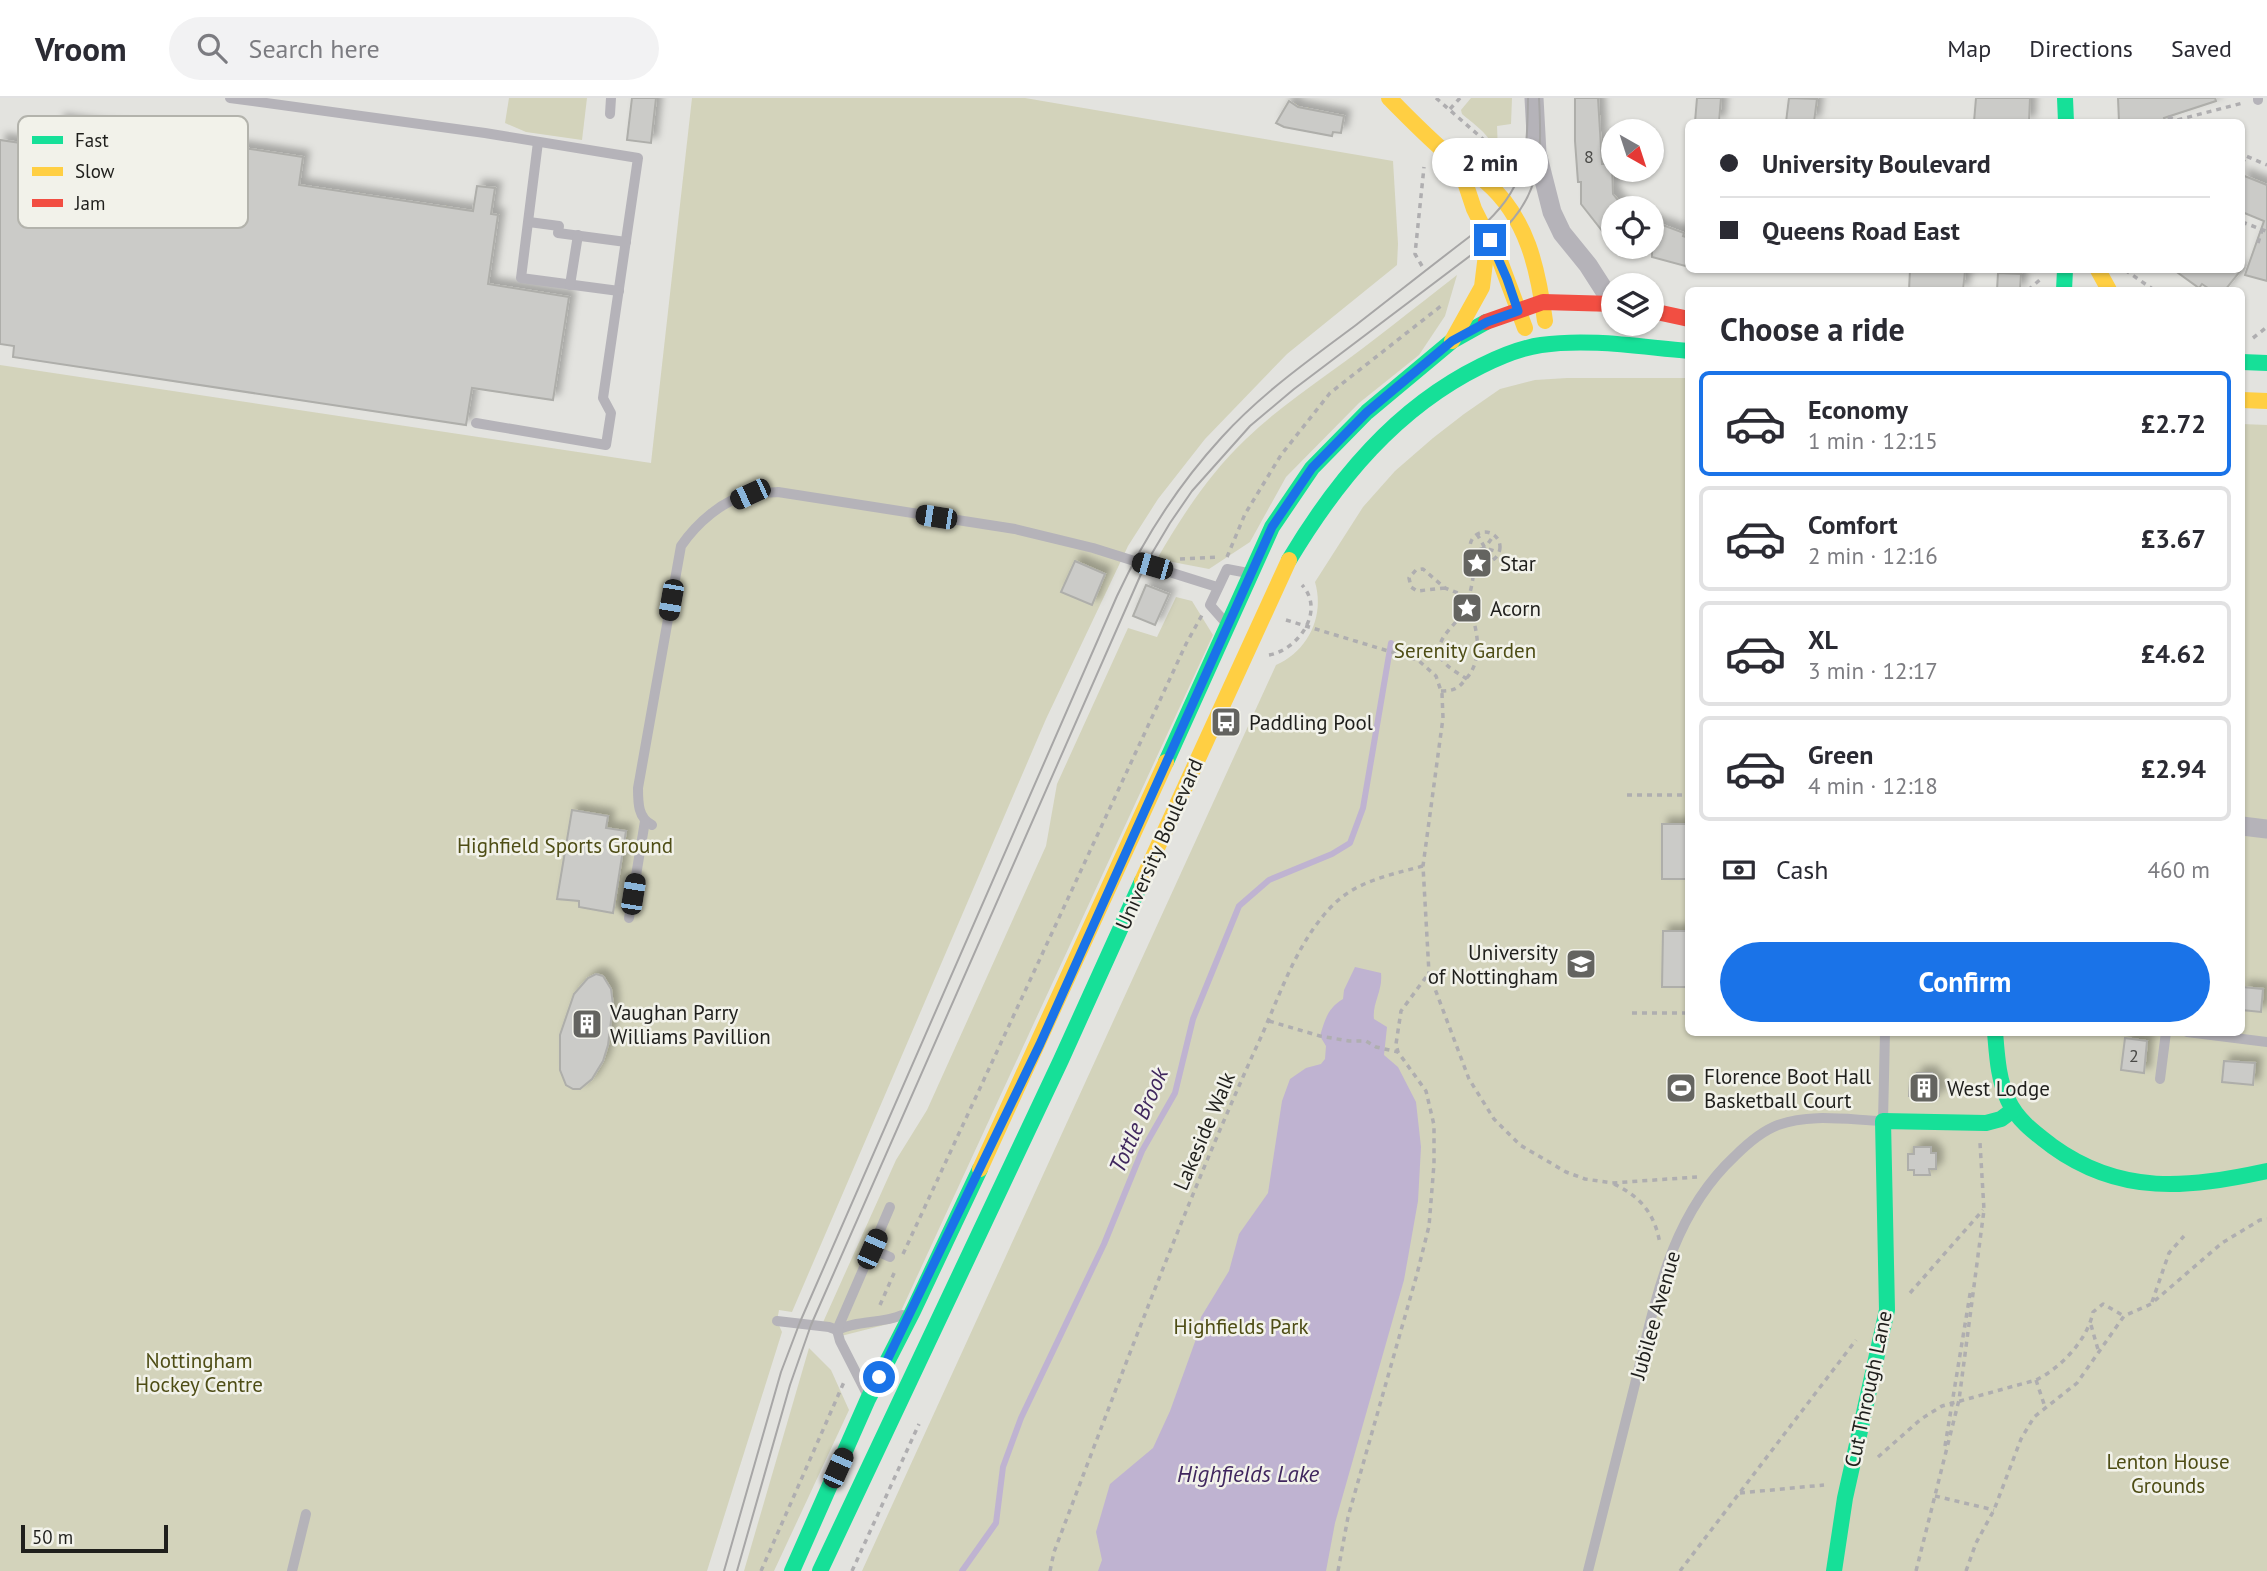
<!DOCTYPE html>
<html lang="en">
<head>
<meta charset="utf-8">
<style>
	body { margin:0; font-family:"PT Sans",sans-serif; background:#f2f2f3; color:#2b2b33; height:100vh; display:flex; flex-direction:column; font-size:26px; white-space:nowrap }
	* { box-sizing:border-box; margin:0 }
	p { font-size:23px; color:#7c7c81 }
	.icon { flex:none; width:38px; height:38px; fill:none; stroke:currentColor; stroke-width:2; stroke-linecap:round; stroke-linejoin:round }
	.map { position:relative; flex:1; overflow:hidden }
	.drawer { position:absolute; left:1685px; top:189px; width:560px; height:749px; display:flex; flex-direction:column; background:#fff; border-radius:10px; box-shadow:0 2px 5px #0004 }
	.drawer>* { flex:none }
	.guide { position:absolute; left:1685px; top:21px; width:560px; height:154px; border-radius:10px; box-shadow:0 2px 5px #0004; display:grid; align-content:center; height:154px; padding:0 35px; background:#fff }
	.needle { width:46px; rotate:141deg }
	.tools { position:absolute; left:1601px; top:21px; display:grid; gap:14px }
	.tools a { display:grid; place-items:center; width:63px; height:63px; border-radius:50%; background:#fff; box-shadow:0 2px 5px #0004; font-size:35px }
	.scale { position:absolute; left:21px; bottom:18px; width:147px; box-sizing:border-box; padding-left:7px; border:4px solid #1f1f1c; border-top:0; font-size:19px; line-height:24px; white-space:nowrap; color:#1f1f1c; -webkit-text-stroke:5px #f2f2ea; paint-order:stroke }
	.end { position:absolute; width:32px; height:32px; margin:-16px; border:9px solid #1a73e8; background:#fff; box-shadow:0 0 0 4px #fff }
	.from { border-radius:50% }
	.bubble { position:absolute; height:49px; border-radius:24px; background:#fff; box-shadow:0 2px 5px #0004; font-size:23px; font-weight:700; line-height:49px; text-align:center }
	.car { position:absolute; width:21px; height:42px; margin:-21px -10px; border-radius:9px; box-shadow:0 0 5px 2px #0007; background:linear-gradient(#222 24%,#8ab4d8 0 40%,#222 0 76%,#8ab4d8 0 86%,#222 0) }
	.guide b { display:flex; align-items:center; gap:24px; height:66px; font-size:26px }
	.guide b+b { border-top:2px solid #e1e1e2 }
	.guide i { width:18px; height:18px; background:#2b2b33 }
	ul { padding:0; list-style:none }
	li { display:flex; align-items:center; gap:21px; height:105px; margin:0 14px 10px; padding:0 21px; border:4px solid #e1e1e2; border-radius:10px }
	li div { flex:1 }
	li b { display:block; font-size:26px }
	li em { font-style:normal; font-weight:700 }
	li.selected { border-color:#1a73e8 }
	li>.icon { width:63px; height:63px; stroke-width:1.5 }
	h2 { padding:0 35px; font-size:32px; line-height:84px }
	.pay { display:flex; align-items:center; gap:18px; height:77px; padding:0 35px; font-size:26px }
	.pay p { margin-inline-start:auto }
	.cta { display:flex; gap:14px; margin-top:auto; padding:14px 35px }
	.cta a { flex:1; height:80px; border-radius:42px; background:#1a73e8; color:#fff; font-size:28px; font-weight:700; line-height:80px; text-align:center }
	header { display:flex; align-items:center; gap:42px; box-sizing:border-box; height:98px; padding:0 35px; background:#fff; border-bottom:2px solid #e1e1e2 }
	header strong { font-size:33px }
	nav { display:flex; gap:38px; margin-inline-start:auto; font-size:24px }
	.search { width:490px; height:63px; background:#f2f2f3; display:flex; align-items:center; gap:18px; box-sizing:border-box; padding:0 24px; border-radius:38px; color:#7c7c81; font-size:26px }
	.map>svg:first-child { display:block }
</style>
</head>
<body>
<header>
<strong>Vroom</strong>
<div class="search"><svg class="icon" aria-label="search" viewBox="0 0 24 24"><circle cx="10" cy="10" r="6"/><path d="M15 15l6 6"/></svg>Search here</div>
<nav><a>Map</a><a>Directions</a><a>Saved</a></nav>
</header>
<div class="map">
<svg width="2267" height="1473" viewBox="0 0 2267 1473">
	<defs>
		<filter id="shadow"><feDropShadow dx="6" dy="-6" stdDeviation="3.5" flood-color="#0004"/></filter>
	</defs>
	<rect width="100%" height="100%" fill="#e3e3df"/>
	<g fill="#d3d3bb">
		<path d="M509 0H587L582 42 526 34 505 25Z"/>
		<path d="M692 0H1025L1393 63 1398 146 1397 167 1287 256 1205 341 1158 401 1128 448 1046 621 792 1214 779 1212 777 1223 782 1234 707 1473H0V267L651 365Z"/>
		<path d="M1471 0H1512L1511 26 1497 28 1498 53H1513L1509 65C1486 59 1498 56 1489 41 1483 32 1470 23 1462 16L1461 12Z"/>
		<path d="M1457 177 1445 218 1419 257 1359 305 1286 379 1250 444 1209 471 1157 461C1181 419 1210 375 1246 341 1273 315 1299 297 1329 275 1373 244 1414 210 1457 177Z"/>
		<path d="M1567 280H1689V934H2242V326L2267 327V1473H862L1276 567C1308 553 1325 518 1315 484L1363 409 1395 373 1433 340 1464 316 1500 291 1535 282Z"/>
		<path d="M1176 499 1192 503 1213 537 896 1224 841 1238 820 1231 896 1062 927 1012 1046 748 1057 686 1128 530 1157 539Z"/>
		<path d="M809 1250 831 1272 849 1312 774 1473H744Z"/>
	</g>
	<path fill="#bfb3d1" d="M1355 869 1381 875C1383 893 1372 905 1374 921L1387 929 1384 957 1398 969 1416 1004 1421 1049 1418 1103 1404 1182 1335 1425 1326 1473H1098L1102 1462 1096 1434 1110 1386 1153 1350 1170 1313 1196 1241 1201 1219 1229 1173 1239 1136 1268 1095 1282 1003 1290 981 1306 970 1321 966 1325 961 1326 948 1320 938C1325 921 1328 910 1343 901L1344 892Z"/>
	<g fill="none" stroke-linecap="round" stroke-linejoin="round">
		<path stroke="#bfb3d1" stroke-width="6" d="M962 1473 996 1425 1003 1369 1021 1320 1104 1146 1142 1053 1175 995 1193 921 1239 808 1269 782 1332 756 1350 745 1363 710 1391 545"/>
	</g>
	<g fill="#cbcbc8" stroke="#aeaeaa" stroke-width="2" filter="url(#shadow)">
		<path d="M632 0H656L651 45 627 42Z"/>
		<path d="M1575 0H1598L1602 66H1612L1613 96 1624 110H1614V148L1581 106V84H1578L1575 43Z"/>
		<path d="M1697 0H1721L1719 24H1695Z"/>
		<path d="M1789 0 1817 1 1814 24H1786Z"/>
		<path d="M1976 0H2030L2029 24H1974Z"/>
		<path d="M2118 0H2215L2216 3 2164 20 2165 24H2119Z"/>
		<path d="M1289 3 1298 9 1344 18 1341 35 1333 34 1332 38 1284 29 1276 25Z"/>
		<path d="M59 22 303 59 299 87 473 113 477 88 495 90 491 116 498 117 488 186 569 199 553 302 472 290 466 327 13 259 14 248 0 246V42L55 50Z"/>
		<path d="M2242 77 2267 87V183L2245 177 2264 123 2242 114Z"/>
		<path d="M1652 123 1684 135 1683 138 1689 140V169L1652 159Z"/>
		<path d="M1910 172 1965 173 1963 192H1909Z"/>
		<path d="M2174 172H2241L2225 192H2211L2202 186 2199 190Z"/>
		<path d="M1998 175 2021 176 2020 192H1997Z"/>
		<path d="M1075 463 1105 476 1092 507 1061 494Z"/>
		<path d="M1146 487 1169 496 1155 527 1133 518Z"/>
		<path d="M572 712 608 718 606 730 626 733 613 815 579 809V803L557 801Z"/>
		<rect x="1662" y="726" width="26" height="55"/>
		<path d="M1663 833H1688L1687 889H1662Z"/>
		<path d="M596 876 603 878 611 891 613 907 608 947 603 963 592 981 580 991H573L566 987 560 972V937L574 896 588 880Z"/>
		<path d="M2242 889 2263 891 2261 914 2242 912Z"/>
		<path d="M2125 940 2147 943 2144 975 2121 972Z"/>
		<path d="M2224 963 2255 965 2253 987 2222 984Z"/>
		<path d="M1917 975H1932V982H1939V998H1932V1004H1916V998H1909L1910 982H1917Z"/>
		<path d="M1914 1049H1931V1055H1936V1071H1929L1930 1077H1914V1072H1908V1056H1914Z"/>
	</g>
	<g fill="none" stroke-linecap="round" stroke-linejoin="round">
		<g stroke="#afaeb0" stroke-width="3.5" stroke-dasharray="5 5" stroke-linecap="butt">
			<path d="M1436 0 1484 42 1488 56"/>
			<path d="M1450 11 1460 0"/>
			<path d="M2168 19 2177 22 2243 5"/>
			<path d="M2242 66 2246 58 2267 67"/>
			<path d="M1512 76 1517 60"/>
			<path d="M2242 124 2266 133"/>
			<path d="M2258 145 2262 132"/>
			<path d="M1422 168 1415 156 1424 69"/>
			<path d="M2125 172 2154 192"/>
			<path d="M2028 192 2042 180"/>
			<path d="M2253 240 2267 229"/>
			<circle cx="1485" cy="449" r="15"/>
			<path d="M1477 436 1485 450 1498 454"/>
			<path d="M1470 454 1485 450"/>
			<path d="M1227 459 1245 416 1281 357 1330 295 1441 208"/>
			<path d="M1180 461 1218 459"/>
			<path d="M1484 464 1485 450 1494 437"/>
			<path d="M1445 490 1417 493 1411 489 1409 480 1416 472 1423 471 1445 490 1468 499"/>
			<path d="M1286 522 1418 562 1436 578 1442 596 1443 620 1423 768 1429 875 1469 981 1494 1021 1520 1047 1566 1074 1585 1081 1612 1085 1697 1079"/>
			<path d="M1269 557C1298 552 1326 513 1302 487"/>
			<path d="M1467 581C1458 575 1446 569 1441 560 1433 543 1453 530 1461 517 1470 502 1476 475 1473 458"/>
			<path d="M1441 593C1453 593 1458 591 1465 582 1485 561 1477 530 1468 505"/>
			<path d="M1627 697H1689"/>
			<path d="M1632 915H1689"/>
			<path d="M1269 923 1320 938 1349 943H1366L1376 949 1398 954"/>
			<path d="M1614 1086C1641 1099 1655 1116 1660 1146"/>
			<path d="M903 1156 1186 546 1202 517"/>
			<path d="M1910 1195 1983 1112"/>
			<path d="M2152 1204 2169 1155 2184 1138"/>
			<path d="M880 1207 895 1173"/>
			<path d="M2091 1227 2099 1255"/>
			<path d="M2036 1282 2045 1309"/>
			<path d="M1945 1348 1971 1190"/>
			<path d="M1878 1359 1921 1321 1942 1308 2036 1282C2061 1270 2088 1241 2093 1214L2103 1206 2124 1218"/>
			<path d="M1740 1395 1824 1387"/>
			<path d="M1935 1398 1994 1412"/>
			<path d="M761 1473 844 1284"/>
			<path d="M852 1473 919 1326"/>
			<path d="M1050 1473 1054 1454C1118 1286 1181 1116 1255 952 1278 904 1294 847 1332 808 1356 783 1390 777 1423 768"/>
			<path d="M1338 1473 1348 1419 1417 1176 1429 1128 1434 1066V1027L1426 993 1398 954 1396 946 1401 913 1429 875"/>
			<path d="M1680 1473 1856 1242"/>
			<path d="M1916 1473 1959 1302 1984 1112 1980 1045"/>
			<path d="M1966 1473 1976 1445 1994 1412 2021 1341 2034 1319 2077 1285 2124 1218 2151 1206 2222 1145 2260 1122 2267 1121"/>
		</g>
		<g stroke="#b5b3b9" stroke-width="10">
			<path d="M230 0 485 35 638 60 603 300 611 315 606 347 476 325"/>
			<path d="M2258 0V2"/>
			<path d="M610 16 611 0"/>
			<path d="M538 44 521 180 619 193"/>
			<path d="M529 124 559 128 558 135 626 144"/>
			<path d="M570 187 578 137"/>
			<path d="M1225 524 1210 507 1227 471 1248 475"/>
			<path d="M652 727C638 720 638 705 638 690L681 448C696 426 723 401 751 396 759 394 769 395 778 394L1015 431 1093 450 1217 489"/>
			<path d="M629 820 645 723"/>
			<path d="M2187 934 2267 944"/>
			<path d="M2160 981 2166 934"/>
			<path d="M872 1151 890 1109"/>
			<path d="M777 1223 829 1229 837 1232C857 1222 881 1226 902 1217"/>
			<path d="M866 1294 840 1243 837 1232 872 1151 890 1159"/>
			<path d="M292 1473 306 1416"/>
			<path d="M1588 1473C1603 1415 1617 1356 1632 1298 1654 1212 1667 1121 1735 1058 1747 1046 1762 1033 1778 1027 1810 1015 1849 1022 1883 1023L1885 934"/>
		</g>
		<g stroke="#b5b3b9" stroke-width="19">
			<path d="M1534 0 1537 55 1552 114 1562 135 1588 167 1613 206"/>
			<path d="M2242 728 2267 731"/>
		</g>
		<g stroke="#16e098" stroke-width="16">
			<path d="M2065 0 2066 24"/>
			<path d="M2064 192 2065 172"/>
			<path d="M2242 264 2267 265"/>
			<path d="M1289 462C1337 382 1396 310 1481 268 1499 259 1520 250 1541 247 1590 240 1640 249 1689 253"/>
			<path d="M1166 664 1272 429 1312 370 1367 314 1452 243 1486 224"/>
			<path d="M1995 934C1997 957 1998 981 2008 1002 2017 1022 2035 1035 2052 1048 2121 1098 2188 1090 2267 1073"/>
			<path d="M792 1473 868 1301 913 1213 980 1071"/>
			<path d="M820 1473 1061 962 1142 783"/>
			<path d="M1834 1473 1845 1400 1887 1212 1883 1023 1986 1025 2001 1021 2013 1012"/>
		</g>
		<g stroke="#ffcf43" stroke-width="16">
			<path d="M1389 0C1409 20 1429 41 1451 59 1462 69 1475 75 1486 84 1527 119 1538 171 1545 223"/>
			<path d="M1459 66 1474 111 1500 163 1525 230"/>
			<path d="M2098 172 2109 192"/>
			<path d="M1452 243 1482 189 1488 140"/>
			<path d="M2242 302 2267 303"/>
			<path d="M1142 783 1289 462"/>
			<path d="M980 1071 1166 664"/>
		</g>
		<g stroke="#f24e42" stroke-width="16">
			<path d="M1652 213 1689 221"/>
			<path d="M1486 224 1543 204 1614 206"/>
		</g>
		<g stroke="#a7a6a6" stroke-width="2">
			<path d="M724 1473 781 1274 800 1224 1117 498C1144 440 1178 387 1222 339 1261 296 1309 262 1356 227 1396 196 1436 164 1477 133 1526 90 1527 62 1528 0"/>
			<path d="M737 1473 790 1287 811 1227 1145 467 1170 425 1192 393 1250 328 1294 291 1495 139C1542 100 1542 57 1539 0"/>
		</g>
	</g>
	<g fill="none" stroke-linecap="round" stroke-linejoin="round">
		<path stroke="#1a73e8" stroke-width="9" d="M879 1279 1040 946 1272 429 1312 370 1367 314 1452 243 1487 224 1518 213 1507 181 1490 142"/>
	</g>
	<defs>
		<g id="sight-square" transform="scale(1.575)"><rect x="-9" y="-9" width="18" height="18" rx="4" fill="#646460" stroke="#f2f2ea"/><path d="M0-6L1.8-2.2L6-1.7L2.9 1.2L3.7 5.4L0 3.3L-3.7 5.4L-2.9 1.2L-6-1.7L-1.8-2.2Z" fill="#fff"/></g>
		<g id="bus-square" transform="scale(1.575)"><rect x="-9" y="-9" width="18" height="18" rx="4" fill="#646460" stroke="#f2f2ea"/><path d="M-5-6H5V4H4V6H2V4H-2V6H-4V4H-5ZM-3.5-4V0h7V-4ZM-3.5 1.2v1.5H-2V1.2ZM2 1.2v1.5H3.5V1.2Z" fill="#fff"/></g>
		<g id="university-square" transform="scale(1.575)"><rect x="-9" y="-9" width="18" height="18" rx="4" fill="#646460" stroke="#f2f2ea"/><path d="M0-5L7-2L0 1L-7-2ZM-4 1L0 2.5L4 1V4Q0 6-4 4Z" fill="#fff"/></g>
		<g id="building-square" transform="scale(1.575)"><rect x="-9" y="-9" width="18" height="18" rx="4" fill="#646460" stroke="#f2f2ea"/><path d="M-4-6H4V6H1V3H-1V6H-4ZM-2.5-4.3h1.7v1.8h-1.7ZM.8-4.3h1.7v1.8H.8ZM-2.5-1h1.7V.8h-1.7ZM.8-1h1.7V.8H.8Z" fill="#fff"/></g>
		<g id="stadium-square" transform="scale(1.575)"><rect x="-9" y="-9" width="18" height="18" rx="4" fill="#646460" stroke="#f2f2ea"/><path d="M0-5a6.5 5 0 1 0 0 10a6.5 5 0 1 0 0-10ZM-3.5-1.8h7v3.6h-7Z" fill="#fff"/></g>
	</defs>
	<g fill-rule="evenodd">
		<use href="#sight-square" x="1477" y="465"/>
		<use href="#sight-square" x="1467" y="510"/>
		<use href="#bus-square" x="1226" y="624"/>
		<use href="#university-square" x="1581" y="866"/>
		<use href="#building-square" x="587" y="926"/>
		<use href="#stadium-square" x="1681" y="990"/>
		<use href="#building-square" x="1924" y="990"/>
	</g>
	<g text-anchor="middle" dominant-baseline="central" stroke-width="5" stroke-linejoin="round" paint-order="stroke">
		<g font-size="18" fill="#4a4a47">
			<text x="1589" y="58">8</text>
			<text x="2134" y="957">2</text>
		</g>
		<g font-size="21" fill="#1f1f1c" stroke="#f2f2ea" text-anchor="start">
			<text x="1500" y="465">Star</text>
			<text x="1490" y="510">Acorn</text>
			<text x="1249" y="624">Paddling Pool</text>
			<text x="1558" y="854" text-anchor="end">University<tspan x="1558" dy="24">of Nottingham</tspan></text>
			<text x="610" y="914">Vaughan Parry<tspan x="610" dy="24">Williams Pavillion</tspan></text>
			<text x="1704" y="978">Florence Boot Hall<tspan x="1704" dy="24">Basketball Court</tspan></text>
			<text x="1947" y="990">West Lodge</text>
		</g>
		<g font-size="21" fill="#4e4d15" stroke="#f2f2ea">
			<text x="1465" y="552">Serenity Garden</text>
			<text x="565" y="747">Highfield Sports Ground</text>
			<text x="1241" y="1228">Highfields Park</text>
			<text x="199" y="1262">Nottingham<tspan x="199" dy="24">Hockey Centre</tspan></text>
			<text x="2168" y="1363">Lenton House<tspan x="2168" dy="24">Grounds</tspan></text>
		</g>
		<g font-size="21" fill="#1f1f1c" stroke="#f2f2ea">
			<text transform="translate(1159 746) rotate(-66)">University Boulevard</text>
			<text transform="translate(1204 1033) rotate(-67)">Lakeside Walk</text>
			<text transform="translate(1655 1217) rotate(-74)">Jubilee Avenue</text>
			<text transform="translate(1868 1291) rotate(-78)">Cut Through Lane</text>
		</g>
		<g font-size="23" font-style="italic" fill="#40275e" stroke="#f2f2ea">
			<text transform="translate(1138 1022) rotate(-66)">Tottle Brook</text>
			<text x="1248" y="1375">Highfields Lake</text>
		</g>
	</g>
	<rect x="18" y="18" width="230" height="112" rx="10" fill="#f2f2ea" stroke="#b3b3ac" stroke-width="2"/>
	<rect x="32" y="38" width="31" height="8" fill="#16e098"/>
	<rect x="32" y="69" width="31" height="9" fill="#ffcf43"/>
	<rect x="32" y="101" width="31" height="8" fill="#f24e42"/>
	<g font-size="19" fill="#1f1f1c">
		<text x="75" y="49">Fast</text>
		<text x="75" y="80">Slow</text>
		<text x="75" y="112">Jam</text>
	</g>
</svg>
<div class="tools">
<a><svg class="needle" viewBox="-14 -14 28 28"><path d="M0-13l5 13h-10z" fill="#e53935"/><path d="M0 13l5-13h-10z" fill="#7c7c81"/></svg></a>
<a><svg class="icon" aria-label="locate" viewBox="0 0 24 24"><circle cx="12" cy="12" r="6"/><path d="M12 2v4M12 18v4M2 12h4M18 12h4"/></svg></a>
<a><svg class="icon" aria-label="layers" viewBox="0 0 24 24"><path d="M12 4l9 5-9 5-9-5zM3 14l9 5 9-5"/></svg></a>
</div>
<div class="scale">50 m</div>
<i class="end from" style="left:879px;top:1279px"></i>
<i class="end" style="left:1490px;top:142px"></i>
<div class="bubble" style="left:1432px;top:40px;width:116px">2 min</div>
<i class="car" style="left:750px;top:396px;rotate:245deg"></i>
<i class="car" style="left:936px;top:419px;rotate:279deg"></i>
<i class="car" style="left:1152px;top:468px;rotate:286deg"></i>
<i class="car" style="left:671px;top:502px;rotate:190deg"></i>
<i class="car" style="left:633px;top:796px;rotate:9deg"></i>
<i class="car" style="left:872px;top:1151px;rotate:24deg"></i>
<i class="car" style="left:838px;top:1370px;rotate:24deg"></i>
<div class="guide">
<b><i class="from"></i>University Boulevard</b>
<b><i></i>Queens Road East</b>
</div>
<section class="drawer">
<h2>Choose a ride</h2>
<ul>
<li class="selected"><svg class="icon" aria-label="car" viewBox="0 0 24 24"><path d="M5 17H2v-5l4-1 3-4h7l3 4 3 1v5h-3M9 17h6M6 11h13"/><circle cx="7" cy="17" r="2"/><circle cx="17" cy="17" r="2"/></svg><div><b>Economy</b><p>1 min · 12:15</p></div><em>£2.72</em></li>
<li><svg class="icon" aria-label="car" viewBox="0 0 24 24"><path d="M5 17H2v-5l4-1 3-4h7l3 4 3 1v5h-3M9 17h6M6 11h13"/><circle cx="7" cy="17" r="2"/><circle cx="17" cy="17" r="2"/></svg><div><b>Comfort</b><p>2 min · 12:16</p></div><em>£3.67</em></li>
<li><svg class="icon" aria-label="car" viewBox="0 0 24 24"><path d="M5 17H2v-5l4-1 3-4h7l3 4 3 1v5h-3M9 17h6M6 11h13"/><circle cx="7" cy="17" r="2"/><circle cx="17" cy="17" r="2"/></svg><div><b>XL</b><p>3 min · 12:17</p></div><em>£4.62</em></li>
<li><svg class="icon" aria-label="car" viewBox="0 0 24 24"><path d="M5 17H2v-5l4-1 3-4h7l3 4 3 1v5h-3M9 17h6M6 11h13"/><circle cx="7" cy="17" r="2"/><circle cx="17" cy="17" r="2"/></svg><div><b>Green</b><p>4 min · 12:18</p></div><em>£2.94</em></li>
</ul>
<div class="pay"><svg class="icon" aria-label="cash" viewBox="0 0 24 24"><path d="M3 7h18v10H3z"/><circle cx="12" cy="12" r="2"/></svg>Cash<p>460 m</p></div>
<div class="cta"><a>Confirm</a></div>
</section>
</div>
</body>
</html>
